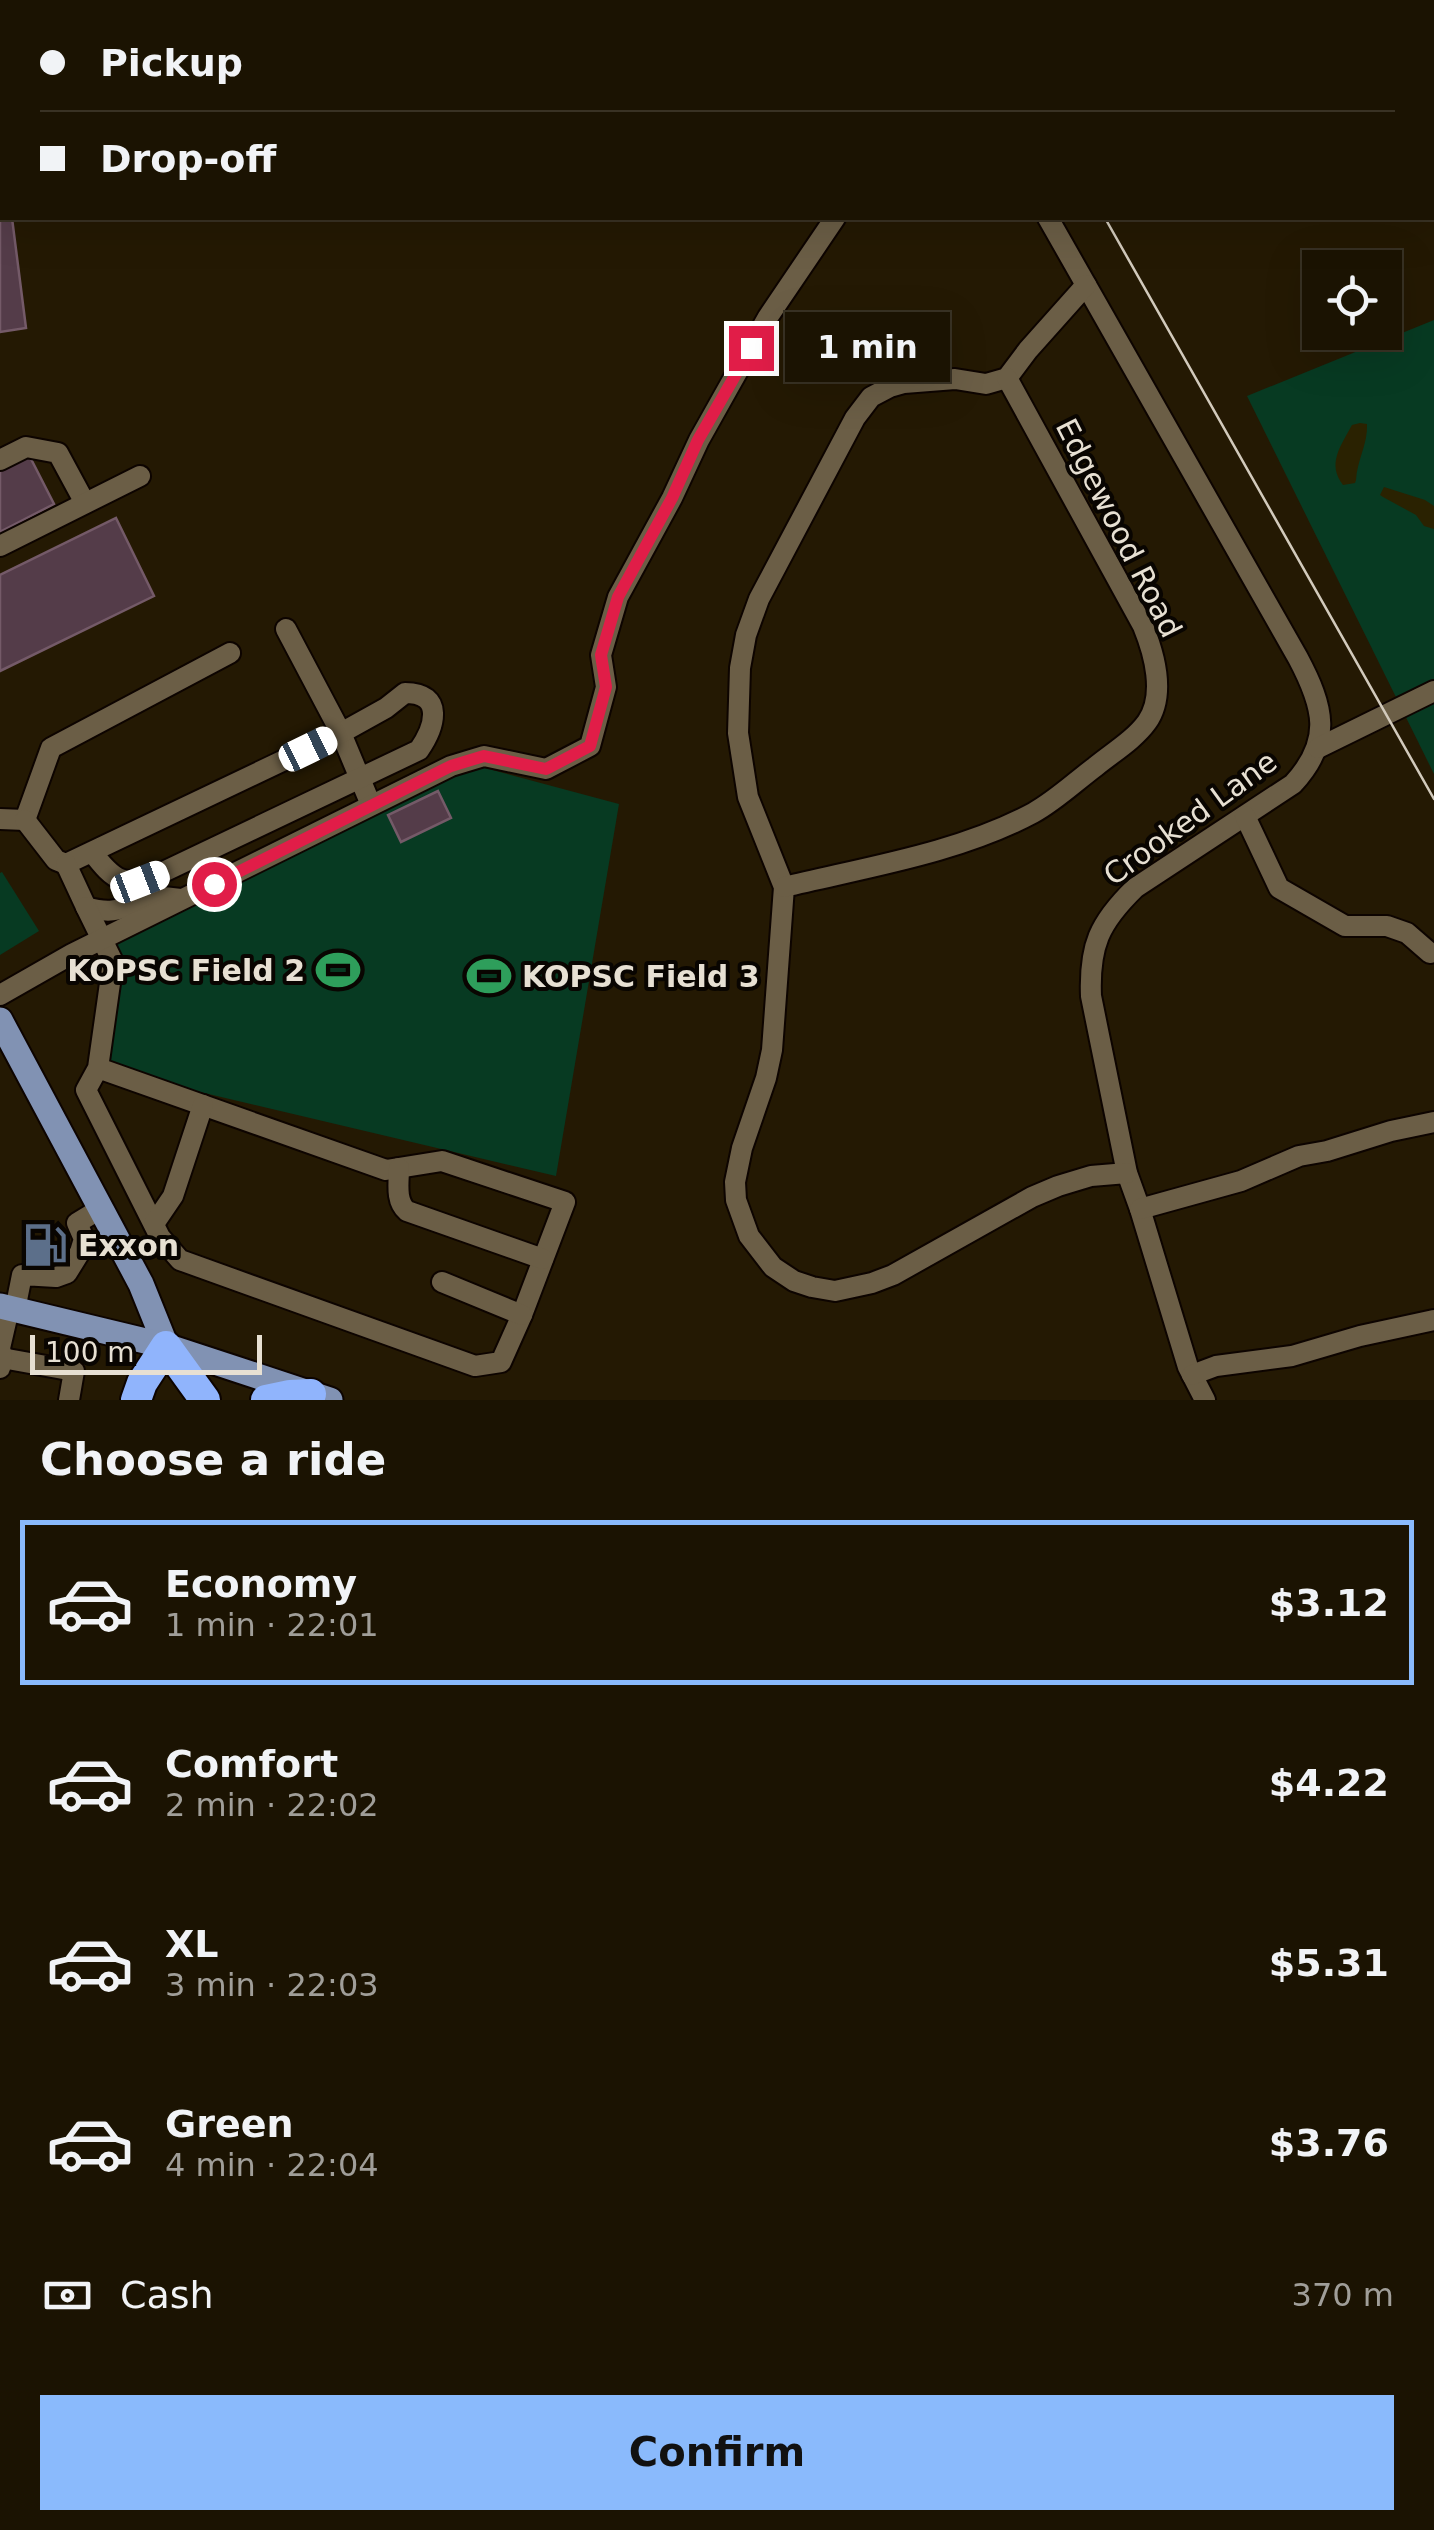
<!DOCTYPE html>
<html lang="en">
<head>
<meta charset="utf-8">
<style>
	body { margin:0; font-family:"DejaVu Sans",sans-serif; background:#282011; color:#f1f3f6; height:100vh; display:flex; flex-direction:column; font-size:38px; white-space:nowrap }
	* { box-sizing:border-box; margin:0 }
	p { font-size:32px; color:#a09e99 }
	.icon { flex:none; width:55px; height:55px; fill:none; stroke:currentColor; stroke-width:2; stroke-linecap:round; stroke-linejoin:round }
	.map { position:relative; height:1400px; overflow:hidden }
	.details { display:flex; flex-direction:column; background:#1b1302; flex:1 }
	.details>* { flex:none }
	.hud { position:absolute; left:0px; top:0px; width:1435px; height:220px; box-shadow:0 10px 40px #0002,0 0 0 2px #393224; display:grid; align-content:center; height:220px; padding:0 40px; background:#1b1302 }
	.buttons { position:absolute; left:1302px; top:250px; display:grid; gap:20px }
	.buttons a { display:grid; place-items:center; width:100px; height:100px; border-radius:0px; background:#1b1302; box-shadow:0 10px 40px #0002,0 0 0 2px #393224; font-size:50px }
	.scale { position:absolute; left:30px; bottom:25px; width:232px; box-sizing:border-box; padding-left:10px; border:5px solid #e7e0d3; border-top:0; font-size:28px; line-height:35px; white-space:nowrap; color:#e7e0d3; -webkit-text-stroke:8px #090501; paint-order:stroke }
	.end { position:absolute; width:45px; height:45px; margin:-22px; border:12px solid #e11d48; background:#fff; box-shadow:0 0 0 5px #fff }
	.from { border-radius:50% }
	.bubble { position:absolute; height:70px; border-radius:0px; background:#1b1302; box-shadow:0 10px 40px #0002,0 0 0 2px #393224; font-size:32px; font-weight:600; line-height:70px; text-align:center }
	.car { position:absolute; width:30px; height:60px; margin:-30px -15px; border-radius:12px; box-shadow:0 0 8px 2px #0007; background:linear-gradient(#fff 24%,#345 0 40%,#fff 0 76%,#345 0 86%,#fff 0) }
	.hud b { display:flex; align-items:center; gap:35px; height:95px; font-size:38px }
	.hud b+b { border-top:2px solid #393224 }
	.hud i { width:25px; height:25px; background:#f1f3f6 }
	ul { padding:0; list-style:none }
	li { display:flex; align-items:center; gap:30px; height:165px; margin:0 20px 15px; padding:0 20px; border:5px solid transparent; border-radius:0px }
	li div { flex:1 }
	li b { display:block; font-size:38px }
	li em { font-style:normal; font-weight:600 }
	li.selected { border-color:#8abafc }
	li>.icon { width:90px; height:90px; stroke-width:1.5 }
	h2 { padding:0 40px; font-size:45px; line-height:120px }
	.pay { display:flex; align-items:center; gap:25px; height:110px; padding:0 40px; font-size:38px }
	.pay p { margin-inline-start:auto }
	.primary-button { display:flex; gap:20px; margin-top:auto; padding:20px 40px }
	.primary-button a { flex:1; height:115px; border-radius:0px; background:#8abafc; color:#111; font-size:40px; font-weight:600; line-height:115px; text-align:center }
	.map>svg:first-child { display:block }
</style>
</head>
<body>
<div class="map">
<svg width="1434" height="1400" viewBox="0 0 1434 1400">
	<rect width="100%" height="100%" fill="#241903"/>
	<g fill="#073a22">
		<path d="M1434 320V774L1247 396Z"/>
		<path d="M474 765 619 804 556 1176 103 1069 108 941Z"/>
		<path d="M2 872 39 931 0 955V873Z"/>
	</g>
	<g fill="#2a2201">
		<path d="M1360 423 1367 424C1368 444 1357 460 1356 480L1355 483 1343 485C1327 464 1340 447 1352 425Z"/>
		<path d="M1384 487 1425 500 1434 506V529L1424 526 1416 515 1383 497 1380 495Z"/>
	</g>
	<g fill="#543c49" stroke="#745a68" stroke-width="2.5">
		<path d="M0 212H2V218H12L26 328 0 332Z"/>
		<path d="M29 455 54 504 0 532V470Z"/>
		<path d="M116 518 154 596 0 671V575Z"/>
		<path d="M438 791 451 818 401 842 388 815Z"/>
	</g>
	<g fill="none" stroke-linecap="round" stroke-linejoin="round">
		<g stroke="#0d0400" stroke-width="24">
			<g id="minor">
				<path d="M220 0V2"/>
				<path d="M926 0 928 2"/>
				<path d="M12 2 18 0"/>
				<path d="M140 2 147 0"/>
				<path d="M976 2 977 0"/>
				<path d="M0 56 2 55"/>
				<path d="M0 96 2 95"/>
				<path d="M1048 218 1298 658C1324 707 1333 741 1293 784L1135 888C1099 923 1089 946 1091 996L1127 1173 1140 1209 1188 1367 1205 1400"/>
				<path d="M1086 285 1028 350 1007 378 986 384 955 379 904 383 890 387 871 397 855 418 759 599 746 635 740 668 738 733 748 797 784 887 772 1050 766 1078 742 1148 735 1182 736 1200 749 1236 773 1267 794 1281 812 1287 835 1291 872 1283 893 1275 1032 1197 1058 1186 1091 1176 1127 1173"/>
				<path d="M0 460 26 447 58 453 85 503"/>
				<path d="M0 546 140 476"/>
				<path d="M286 629 341 733 371 805"/>
				<path d="M1318 748 1434 691"/>
				<path d="M1245 816 1279 888 1345 926H1387L1407 933 1430 953"/>
				<path d="M0 819 25 820 51 748 230 653"/>
				<path d="M25 820 56 860 66 864 341 733 386 708 405 693C445 693 435 727 419 750L159 874C124 888 114 881 92 852"/>
				<path d="M66 864 86 907C120 917 125 904 154 898 162 896 172 898 180 899"/>
				<path d="M784 887C867 867 958 853 1033 813 1055 801 1075 782 1095 767 1112 753 1134 740 1147 722 1166 695 1154 653 1143 626L1007 378"/>
				<path d="M86 907 113 962 98 1068 386 1170 442 1161 565 1202 522 1315 501 1362 475 1366 180 1260 160 1237 86 1090 98 1068"/>
				<path d="M0 995 72 954 451 766 484 756 546 769 590 746 606 687 601 655 618 597 672 498 699 440 768 317 835 218"/>
				<path d="M399 1168C399 1182 395 1201 407 1211L543 1259"/>
				<path d="M1140 1209 1241 1181 1299 1156 1327 1151 1391 1131 1434 1122"/>
				<path d="M154 1224 173 1196 203 1105"/>
				<path d="M442 1282 522 1315"/>
				<path d="M15 1310 22 1275 56 1277 67 1273 80 1252 84 1239 77 1223 100 1209"/>
				<path d="M2 1358 74 1371 69 1400"/>
				<path d="M0 1368 2 1358 0 1348 9 1309"/>
				<path d="M1192 1375 1216 1366 1292 1356 1360 1336 1434 1320"/>
			</g>
		</g>
		<g stroke="#0d0400" stroke-width="29">
			<g id="major">
				<path d="M0 1020 141 1284 166 1346"/>
				<path d="M0 1306 166 1346 330 1400"/>
			</g>
		</g>
		<g stroke="#0d0400" stroke-width="34">
			<g id="highway">
				<path d="M136 1400 142 1383 166 1346 205 1400"/>
				<path d="M266 1400 290 1395 311 1394"/>
			</g>
		</g>
		<use href="#minor" stroke="#6b5e46" stroke-width="20"/>
		<use href="#major" stroke="#8192b3" stroke-width="25"/>
		<use href="#highway" stroke="#90b4fc" stroke-width="30"/>
		<g stroke="#d2cabc" stroke-width="2.5">
			<path d="M994 0 995 2"/>
			<path d="M1105 218 1434 799"/>
		</g>
	</g>
	<g fill="none" stroke-linecap="round" stroke-linejoin="round">
		<path stroke="#e11d48" stroke-width="12" d="M214 884 451 766 484 756 546 769 590 746 606 687 601 655 618 597 672 498 698 440 751 348"/>
	</g>
	<defs>
		<g id="stadium-bare" transform="scale(3.45)"><path d="M0-5a6.5 5 0 1 0 0 10a6.5 5 0 1 0 0-10ZM-3.5-1.8h7v3.6h-7Z" fill="#2e9e5b" stroke="#090501" stroke-width="2.5" paint-order="stroke"/></g>
		<g id="fuel-bare" transform="scale(3.45)"><path d="M-5.5-6h7V0h2V4h1.3V-2.5L3-4.5l.8-.8L6-3V5H2.5V1h-1V6h-7ZM-4.2-4.7v3.2H.2V-4.7Z" fill="#5c6f8a" stroke="#090501" stroke-width="2.5" paint-order="stroke"/></g>
	</defs>
	<g fill-rule="evenodd">
		<use href="#stadium-bare" x="338" y="970"/>
		<use href="#stadium-bare" x="489" y="976"/>
		<use href="#fuel-bare" x="45" y="1245"/>
	</g>
	<g text-anchor="middle" dominant-baseline="central" stroke-width="8" stroke-linejoin="round" paint-order="stroke">
		<g font-size="30" fill="#e7e0d3" stroke="#090501">
			<text transform="translate(1119 528) rotate(63)">Edgewood Road</text>
			<text transform="translate(1190 818) rotate(-36)">Crooked Lane</text>
		</g>
		<g font-size="30" font-weight="bold" fill="#e7e0d3" stroke="#090501" text-anchor="start">
			<text x="305" y="970" text-anchor="end">KOPSC Field 2</text>
			<text x="522" y="976">KOPSC Field 3</text>
			<text x="78" y="1245">Exxon</text>
		</g>
	</g>
</svg>
<div class="buttons">
<a><svg class="icon" aria-label="locate" viewBox="0 0 24 24"><circle cx="12" cy="12" r="6"/><path d="M12 2v4M12 18v4M2 12h4M18 12h4"/></svg></a>
</div>
<div class="scale">100 m</div>
<i class="end from" style="left:214px;top:884px"></i>
<i class="end" style="left:751px;top:348px"></i>
<div class="bubble" style="left:785px;top:312px;width:165px">1 min</div>
<i class="car" style="left:308px;top:749px;rotate:64deg"></i>
<i class="car" style="left:140px;top:882px;rotate:69deg"></i>
<div class="hud">
<b><i class="from"></i>Pickup</b>
<b><i></i>Drop-off</b>
</div>
</div>
<section class="details">
<h2>Choose a ride</h2>
<ul>
<li class="selected"><svg class="icon" aria-label="car" viewBox="0 0 24 24"><path d="M5 17H2v-5l4-1 3-4h7l3 4 3 1v5h-3M9 17h6M6 11h13"/><circle cx="7" cy="17" r="2"/><circle cx="17" cy="17" r="2"/></svg><div><b>Economy</b><p>1 min · 22:01</p></div><em>$3.12</em></li>
<li><svg class="icon" aria-label="car" viewBox="0 0 24 24"><path d="M5 17H2v-5l4-1 3-4h7l3 4 3 1v5h-3M9 17h6M6 11h13"/><circle cx="7" cy="17" r="2"/><circle cx="17" cy="17" r="2"/></svg><div><b>Comfort</b><p>2 min · 22:02</p></div><em>$4.22</em></li>
<li><svg class="icon" aria-label="car" viewBox="0 0 24 24"><path d="M5 17H2v-5l4-1 3-4h7l3 4 3 1v5h-3M9 17h6M6 11h13"/><circle cx="7" cy="17" r="2"/><circle cx="17" cy="17" r="2"/></svg><div><b>XL</b><p>3 min · 22:03</p></div><em>$5.31</em></li>
<li><svg class="icon" aria-label="car" viewBox="0 0 24 24"><path d="M5 17H2v-5l4-1 3-4h7l3 4 3 1v5h-3M9 17h6M6 11h13"/><circle cx="7" cy="17" r="2"/><circle cx="17" cy="17" r="2"/></svg><div><b>Green</b><p>4 min · 22:04</p></div><em>$3.76</em></li>
</ul>
<div class="pay"><svg class="icon" aria-label="cash" viewBox="0 0 24 24"><path d="M3 7h18v10H3z"/><circle cx="12" cy="12" r="2"/></svg>Cash<p>370 m</p></div>
<div class="primary-button"><a>Confirm</a></div>
</section>
</body>
</html>
